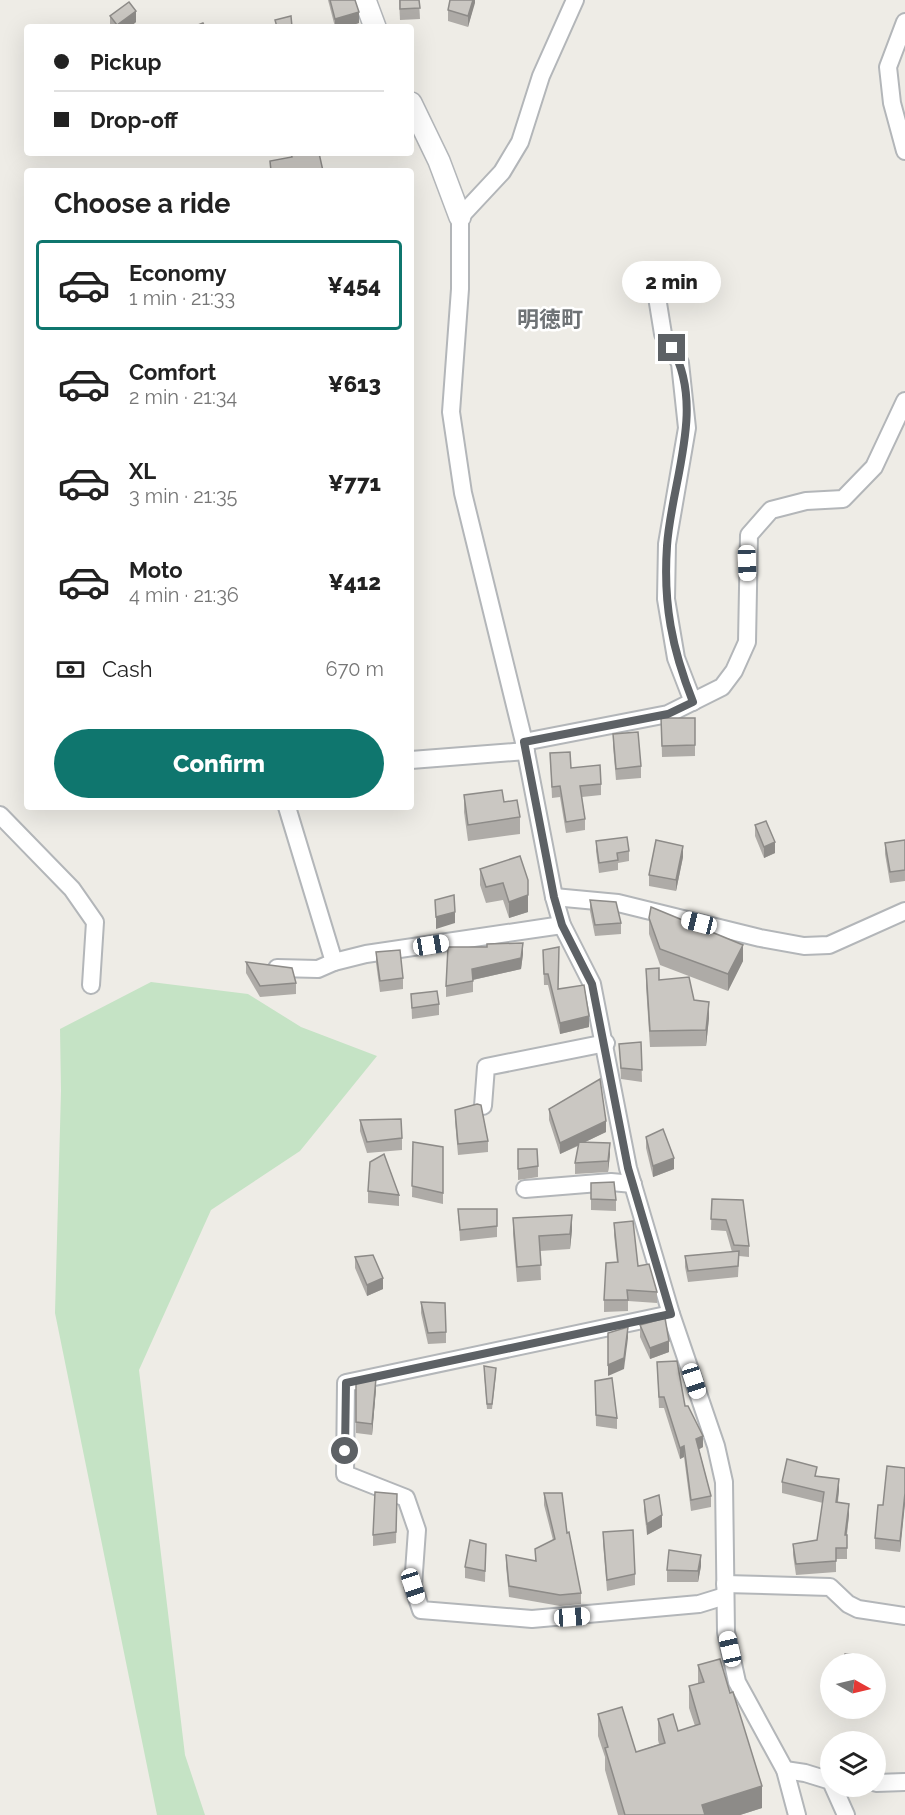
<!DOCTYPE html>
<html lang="en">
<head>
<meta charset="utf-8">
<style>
	body { margin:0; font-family:Raleway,"Noto Sans JP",sans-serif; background:#f6f6f6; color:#222; height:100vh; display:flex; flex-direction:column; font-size:22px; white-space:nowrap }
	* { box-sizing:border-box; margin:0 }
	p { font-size:20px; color:#767676 }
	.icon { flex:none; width:33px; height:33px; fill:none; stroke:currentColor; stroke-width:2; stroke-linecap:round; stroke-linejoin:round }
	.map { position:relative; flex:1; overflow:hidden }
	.side { position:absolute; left:24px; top:168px; width:390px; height:642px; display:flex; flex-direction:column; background:#fff; border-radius:6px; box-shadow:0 6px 24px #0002 }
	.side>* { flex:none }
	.banner { position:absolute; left:24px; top:24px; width:390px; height:132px; border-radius:6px; box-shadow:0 6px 24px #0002; display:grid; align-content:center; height:132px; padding:0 30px; background:#fff }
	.needle { width:39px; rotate:98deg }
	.tools { position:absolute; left:820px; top:1653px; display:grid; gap:12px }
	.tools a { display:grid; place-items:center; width:66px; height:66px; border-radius:50%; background:#fff; box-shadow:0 6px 24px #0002; font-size:30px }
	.end { position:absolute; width:27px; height:27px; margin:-14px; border:8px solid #5d6165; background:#fff; box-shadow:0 0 0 3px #fff }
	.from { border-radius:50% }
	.bubble { position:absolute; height:42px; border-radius:21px; background:#fff; box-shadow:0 6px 24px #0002; font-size:20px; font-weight:800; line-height:42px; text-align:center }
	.car { position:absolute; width:18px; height:36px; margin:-18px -9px; border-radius:8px; box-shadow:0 0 4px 2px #0007; background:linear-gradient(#fff 24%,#345 0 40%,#fff 0 76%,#345 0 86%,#fff 0) }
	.banner b { display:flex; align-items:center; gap:21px; height:57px; font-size:22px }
	.banner b+b { border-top:2px solid #e0e0e0 }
	.banner i { width:15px; height:15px; background:#222 }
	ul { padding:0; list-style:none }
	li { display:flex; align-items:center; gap:18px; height:90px; margin:0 12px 9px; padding:0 18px; border:3px solid transparent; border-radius:6px }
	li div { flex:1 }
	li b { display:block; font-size:22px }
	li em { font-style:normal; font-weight:800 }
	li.current { border-color:#0f766e }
	li>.icon { width:54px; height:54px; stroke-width:1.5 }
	h2 { padding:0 30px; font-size:27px; line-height:72px }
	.pay { display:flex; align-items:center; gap:15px; height:66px; padding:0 30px; font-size:22px }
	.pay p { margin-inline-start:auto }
	.primary-button { display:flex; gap:12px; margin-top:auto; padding:12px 30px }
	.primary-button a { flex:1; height:69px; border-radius:36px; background:#0f766e; color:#fff; font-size:24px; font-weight:800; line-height:69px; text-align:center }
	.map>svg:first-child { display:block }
</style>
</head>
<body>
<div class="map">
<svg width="905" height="1815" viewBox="0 0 905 1815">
	<rect width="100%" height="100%" fill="#eeece6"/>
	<path fill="#c5e3c5" d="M151 982 248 994 301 1027 377 1056 300 1151 211 1210 139 1370 185 1755 205 1815H157L55 1313 61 1091 60 1029Z"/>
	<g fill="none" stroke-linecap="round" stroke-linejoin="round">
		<g stroke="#b3b6b9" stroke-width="20">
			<g id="minor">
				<path d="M575 0 541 76 520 142 502 172 460 217V289L451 412 463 493 524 742 554 897 562 925 592 984 628 1168 671 1314 716 1446 724 1482 726 1632 737 1682 785 1770 797 1815"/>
				<path d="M905 22 888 67 892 103 905 151"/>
				<path d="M657 297 663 334 680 363 687 428 667 544 666 599 676 658 693 702"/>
				<path d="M524 742 668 714 722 687 734 671 747 642 749 535 771 510 806 501 843 499 874 467 905 401"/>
				<path d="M411 760 526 751"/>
				<path d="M287 807 334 962 366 954 562 925"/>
				<path d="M0 815 72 889 95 922 91 985"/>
				<path d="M554 897 618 903 760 938 804 946 829 945 905 911"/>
				<path d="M277 968 318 969 334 962"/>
				<path d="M483 1106 486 1067 606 1043"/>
				<path d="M525 1189 611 1182 633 1184"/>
				<path d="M671 1314 346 1383 345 1474 406 1498 417 1530 413 1586 421 1610 532 1619 699 1604 725 1596"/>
				<path d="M725 1584 830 1587 848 1604 858 1609 905 1616"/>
				<path d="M785 1770 805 1773 831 1781"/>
				<path d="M876 1783 905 1782"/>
				<path d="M833 1786 846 1815"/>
			</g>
		</g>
		<g stroke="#b3b6b9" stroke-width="24">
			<g id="tertiary">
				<path d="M365 0 375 27"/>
				<path d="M411 103 439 161 460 217"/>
			</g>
		</g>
		<use href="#minor" stroke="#fff" stroke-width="16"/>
		<use href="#tertiary" stroke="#fff" stroke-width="21"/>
	</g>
	<g fill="#aeaba7">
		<path d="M328 0H355L359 23 346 27H335Z"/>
		<path d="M399 0H419L420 19 400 20Z"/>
		<path d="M475 0 468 27 448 21V10Z"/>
		<path d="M110 16 136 22 130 27H110Z"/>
		<path d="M661 718H695V756L662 757Z"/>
		<path d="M613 734 641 766V778L616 780 613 746Z"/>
		<path d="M550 753 571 768 601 784V795L582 797 585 819V830L566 833 560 797 552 798Z"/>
		<path d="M464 795 504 802 520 817V834L468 841 464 812Z"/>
		<path d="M755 825 775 853 764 858 755 836Z"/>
		<path d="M905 840V881L890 883 885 854V843Z"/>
		<path d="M596 841 629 851V861L618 863V870L599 873 596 851Z"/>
		<path d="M520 856 528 912 509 918 503 900 486 903 480 885V869Z"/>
		<path d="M683 857 676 891 649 886V875Z"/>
		<path d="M590 900 621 923V934L595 936 590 911Z"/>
		<path d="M649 918 743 961 728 991 660 965 649 934Z"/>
		<path d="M543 950 558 989 589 1027 560 1034 548 985H544Z"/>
		<path d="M376 952 403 978V989L380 992 376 963Z"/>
		<path d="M523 954 521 969 473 980V992L446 997V986Z"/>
		<path d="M246 962 296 983V994L260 997 246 973Z"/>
		<path d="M646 969 659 980 694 1000 709 1018 706 1046 650 1047 646 986Z"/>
		<path d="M411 994 439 1004V1015L412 1019Z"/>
		<path d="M641 1042 642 1082 621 1079 619 1044Z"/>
		<path d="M549 1109 606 1132 585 1142 610 1154 608 1172 575 1174V1163L578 1146 560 1154 549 1120Z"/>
		<path d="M455 1110 488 1141V1152L458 1155 455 1121Z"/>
		<path d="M360 1120 402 1138V1150L367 1153 360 1131Z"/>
		<path d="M646 1137 674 1169 653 1177 646 1148Z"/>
		<path d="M413 1142 443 1147V1204L412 1197Z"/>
		<path d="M518 1149 538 1166V1177L518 1180Z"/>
		<path d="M591 1183 616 1200V1211L591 1210Z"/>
		<path d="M368 1191 399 1195V1206L368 1203Z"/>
		<path d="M712 1199 749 1246V1257L739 1256 738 1277 688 1282 685 1267V1256L732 1252 726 1231 711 1230Z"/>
		<path d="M458 1209H497V1237L460 1241Z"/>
		<path d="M513 1218 572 1230 570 1249 540 1251 541 1280 517 1282 513 1234Z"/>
		<path d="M614 1223 638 1266 657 1292V1303L628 1301V1311L604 1312V1300L617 1263 614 1235Z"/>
		<path d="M355 1257 383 1289 367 1296 355 1268Z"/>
		<path d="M421 1302 446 1332V1343L428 1344 421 1313Z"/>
		<path d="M640 1325 669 1352 650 1359 640 1337Z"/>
		<path d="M657 1362 685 1406 703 1447 699 1449 711 1496V1507L691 1511 684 1457 680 1459 664 1408H659Z"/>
		<path d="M484 1372 496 1374 492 1409H487Z"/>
		<path d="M356 1380 376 1389 372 1435 356 1433Z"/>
		<path d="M595 1381 617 1418V1429L596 1426Z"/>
		<path d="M905 1468 900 1552 875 1549V1538L883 1505Z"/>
		<path d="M817 1476 839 1490 838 1502 849 1515 847 1535V1559H836V1572L796 1575 793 1555V1544L817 1540 823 1503 782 1493V1482Z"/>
		<path d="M544 1493 567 1533 581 1593V1604L560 1606 509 1597 506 1566V1555L535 1561V1549L553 1540 544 1505Z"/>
		<path d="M397 1494 396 1543 373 1546V1535Z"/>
		<path d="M644 1500 662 1527 647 1535 644 1511Z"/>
		<path d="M603 1532 635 1574V1585L607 1591 603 1543Z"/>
		<path d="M486 1544 485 1582 465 1578V1567Z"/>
		<path d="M701 1566 698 1582H667V1570Z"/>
		<path d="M698 1665 762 1808 740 1815H618L605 1770V1757L598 1736V1714L636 1752 659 1744 658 1740V1719L678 1731 695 1726 689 1708V1686L698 1684Z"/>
	</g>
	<g fill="#8d8b88">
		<path d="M473 0H475V3L468 27V16Z"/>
		<path d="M136 11V22L130 27H117V25Z"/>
		<path d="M359 12V23L346 27H335V19Z"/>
		<path d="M775 842V853L764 858V847Z"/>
		<path d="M683 846V857L676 891V880Z"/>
		<path d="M528 895V912L509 918V902Z"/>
		<path d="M455 912V923L436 929V917Z"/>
		<path d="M523 943V954L521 969 472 980V969Z"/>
		<path d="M743 945V961L728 991V974Z"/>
		<path d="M709 1002V1018L706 1046V1030Z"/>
		<path d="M589 1016V1027L560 1034V1023Z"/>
		<path d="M606 1121V1132L560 1154V1143Z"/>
		<path d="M610 1143V1154L608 1172V1161Z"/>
		<path d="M674 1158V1169L653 1177V1166Z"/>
		<path d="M572 1215V1230L570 1249V1234Z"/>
		<path d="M383 1278V1289L367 1296V1285Z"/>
		<path d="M628 1327V1338L624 1369 608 1376V1365Z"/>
		<path d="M669 1341V1352L650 1359V1348Z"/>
		<path d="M376 1378V1389L372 1435V1424Z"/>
		<path d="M703 1436V1447L696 1451V1439Z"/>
		<path d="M684 1446V1457L680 1459V1448Z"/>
		<path d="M839 1479V1490L836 1513V1502Z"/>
		<path d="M905 1493V1504L900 1552V1541Z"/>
		<path d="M849 1504V1515L845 1546V1535Z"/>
		<path d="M662 1515V1527L647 1535V1524Z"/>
		<path d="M701 1555V1566L698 1582V1571Z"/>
		<path d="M762 1786V1808L740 1815H702V1805Z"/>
	</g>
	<g fill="#cac7c2" stroke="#8d8b88" stroke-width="1.5">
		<path d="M330 0H355L359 12 335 19Z"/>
		<path d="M400 0H419L420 8 400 9Z"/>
		<path d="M450 0H473L468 16 448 10Z"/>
		<path d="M129 2 136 11 117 25 110 16Z"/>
		<path d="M291 16 292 27H277L275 20Z"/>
		<path d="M203 23 205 27H193Z"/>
		<path d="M291 153H309V154L319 153 323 171H271L270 161 292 157Z"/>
		<path d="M661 718H695V745L662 746Z"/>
		<path d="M638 732 641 766 616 769 613 734Z"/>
		<path d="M570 752 571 768 600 765 601 784 580 786 585 819 566 822 560 786 552 787 550 753Z"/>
		<path d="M502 790 504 802 517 800 520 817 468 825 464 795Z"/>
		<path d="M766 821 775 842 764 847 755 825Z"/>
		<path d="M627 837 629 851 617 853 618 860 599 863 596 841Z"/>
		<path d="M656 840 683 846 676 880 649 875Z"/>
		<path d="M905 840V870L890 872 885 843Z"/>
		<path d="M520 856 528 880V895L509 902 503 883 486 887 480 869Z"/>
		<path d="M454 895 455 912 436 917 435 900Z"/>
		<path d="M590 900 616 902 621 923 595 925Z"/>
		<path d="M651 907 743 945 728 974 660 949 649 918Z"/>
		<path d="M523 943 521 958 472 969 473 981 446 986 448 947H487V944Z"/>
		<path d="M559 947 558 989 584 985 589 1016 560 1023 548 974H544L543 950Z"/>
		<path d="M400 950 403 978 380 981 376 952Z"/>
		<path d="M246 962 292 968 296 983 260 986Z"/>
		<path d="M659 968V980L689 977 694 1000 709 1002 706 1030 650 1031 646 969Z"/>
		<path d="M437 991 439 1004 412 1008 411 994Z"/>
		<path d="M641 1042 642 1070 621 1068 619 1044Z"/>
		<path d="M600 1079 606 1121 560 1143 549 1109Z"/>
		<path d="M477 1104 481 1105 488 1141 458 1144 455 1110Z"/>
		<path d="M401 1119 402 1138 367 1142 360 1120Z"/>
		<path d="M663 1129 674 1158 653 1166 646 1137Z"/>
		<path d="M413 1142 443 1147V1193L412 1186Z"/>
		<path d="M579 1142 610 1143 608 1161 575 1163Z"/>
		<path d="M518 1149H537L538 1166 518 1169Z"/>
		<path d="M384 1154 399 1195 368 1191 370 1162Z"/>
		<path d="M614 1182 616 1200 591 1199V1183Z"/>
		<path d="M712 1199 743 1200 749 1246 734 1245 726 1220 711 1219Z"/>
		<path d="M458 1209H497V1226L460 1230Z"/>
		<path d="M572 1215 570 1234 539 1236 541 1265 517 1267 513 1218Z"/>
		<path d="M633 1221 638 1266 649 1264 657 1292 627 1290 628 1300H604L606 1263 618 1262 614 1223Z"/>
		<path d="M739 1251 738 1266 688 1271 685 1256Z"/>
		<path d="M373 1255 383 1278 367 1285 355 1257Z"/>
		<path d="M421 1302 445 1303 446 1332 428 1333Z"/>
		<path d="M665 1318 669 1341 650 1348 640 1325Z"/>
		<path d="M628 1327 624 1358 608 1365V1333Z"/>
		<path d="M677 1361 685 1406H688L703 1436 696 1439 711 1496 691 1500 684 1446 680 1448 664 1397H659L657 1362Z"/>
		<path d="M484 1366 496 1368 492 1404H487Z"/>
		<path d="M376 1378 372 1424 356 1422V1380Z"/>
		<path d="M612 1378 617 1418 596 1415 595 1381Z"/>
		<path d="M787 1459 817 1467 815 1476 839 1479 836 1502 849 1504 845 1535H847V1548H836V1561L796 1564 793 1544 817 1540 824 1492 782 1482Z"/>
		<path d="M887 1466 905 1468V1493L900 1541 875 1538 878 1505H883Z"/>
		<path d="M375 1492 397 1494 396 1532 373 1535Z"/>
		<path d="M544 1493H562L567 1533 569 1532 581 1593 560 1595 509 1586 506 1555 536 1561 535 1549 555 1539Z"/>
		<path d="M659 1495 662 1515 647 1524 644 1500Z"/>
		<path d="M633 1530 635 1574 607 1580 603 1532Z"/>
		<path d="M470 1540 486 1544 485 1571 465 1567Z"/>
		<path d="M669 1550 701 1555 698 1571 667 1570Z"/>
		<path d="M845 1654 860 1655V1664H845Z"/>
		<path d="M720 1659 730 1693 733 1692 762 1786 702 1805 705 1815H625L605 1748 608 1747 598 1714 622 1707 636 1752 665 1743 658 1719 673 1714 678 1731 700 1724 689 1686 704 1682 698 1665Z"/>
	</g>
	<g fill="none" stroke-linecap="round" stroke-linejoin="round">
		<path stroke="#5d6165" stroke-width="8" d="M345 1451 346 1383 671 1314 628 1168 592 984 562 925 554 897 524 742 668 714 693 702C672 649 663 604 667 546 671 483 706 408 672 348"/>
	</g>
	<g text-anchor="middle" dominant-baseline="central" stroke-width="5" stroke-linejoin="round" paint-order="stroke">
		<g font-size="22" font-weight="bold" fill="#6f7376" stroke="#fff">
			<text x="550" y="319">明徳町</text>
		</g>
	</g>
</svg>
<div class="tools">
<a><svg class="needle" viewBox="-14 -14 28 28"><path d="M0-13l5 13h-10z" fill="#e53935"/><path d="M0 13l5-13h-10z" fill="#767676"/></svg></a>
<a><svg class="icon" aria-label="layers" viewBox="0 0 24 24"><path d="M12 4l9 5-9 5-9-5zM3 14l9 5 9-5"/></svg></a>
</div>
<i class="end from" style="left:345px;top:1451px"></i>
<i class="end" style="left:672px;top:348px"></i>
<div class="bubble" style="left:622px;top:261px;width:99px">2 min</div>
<i class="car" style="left:747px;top:563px;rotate:178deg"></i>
<i class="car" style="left:699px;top:923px;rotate:284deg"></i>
<i class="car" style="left:431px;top:945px;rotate:81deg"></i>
<i class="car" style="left:694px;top:1381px;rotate:162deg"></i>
<i class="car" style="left:413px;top:1586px;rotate:162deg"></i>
<i class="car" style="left:572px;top:1617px;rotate:86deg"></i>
<i class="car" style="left:730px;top:1649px;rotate:347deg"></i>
<div class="banner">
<b><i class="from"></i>Pickup</b>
<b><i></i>Drop-off</b>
</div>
<section class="side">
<h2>Choose a ride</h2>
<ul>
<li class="current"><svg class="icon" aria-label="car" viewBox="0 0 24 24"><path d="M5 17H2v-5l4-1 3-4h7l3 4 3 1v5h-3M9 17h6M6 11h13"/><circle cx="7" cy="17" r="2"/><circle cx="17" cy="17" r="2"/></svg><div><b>Economy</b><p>1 min · 21:33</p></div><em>¥454</em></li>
<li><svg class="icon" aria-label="car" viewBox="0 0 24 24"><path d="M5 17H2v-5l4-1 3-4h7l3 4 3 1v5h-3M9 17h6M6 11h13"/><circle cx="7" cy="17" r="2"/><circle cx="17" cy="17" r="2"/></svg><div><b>Comfort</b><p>2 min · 21:34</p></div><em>¥613</em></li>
<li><svg class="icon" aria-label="car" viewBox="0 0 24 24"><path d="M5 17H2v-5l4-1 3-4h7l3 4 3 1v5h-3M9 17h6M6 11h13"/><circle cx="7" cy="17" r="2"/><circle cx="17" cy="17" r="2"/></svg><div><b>XL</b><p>3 min · 21:35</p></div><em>¥771</em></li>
<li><svg class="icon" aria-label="car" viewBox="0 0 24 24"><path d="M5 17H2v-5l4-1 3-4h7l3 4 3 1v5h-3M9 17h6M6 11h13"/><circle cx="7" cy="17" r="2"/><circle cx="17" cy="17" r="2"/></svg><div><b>Moto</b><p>4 min · 21:36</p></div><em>¥412</em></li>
</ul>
<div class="pay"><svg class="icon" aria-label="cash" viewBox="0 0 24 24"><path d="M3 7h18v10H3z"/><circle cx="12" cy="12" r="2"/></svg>Cash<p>670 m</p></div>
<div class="primary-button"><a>Confirm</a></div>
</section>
</div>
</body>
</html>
